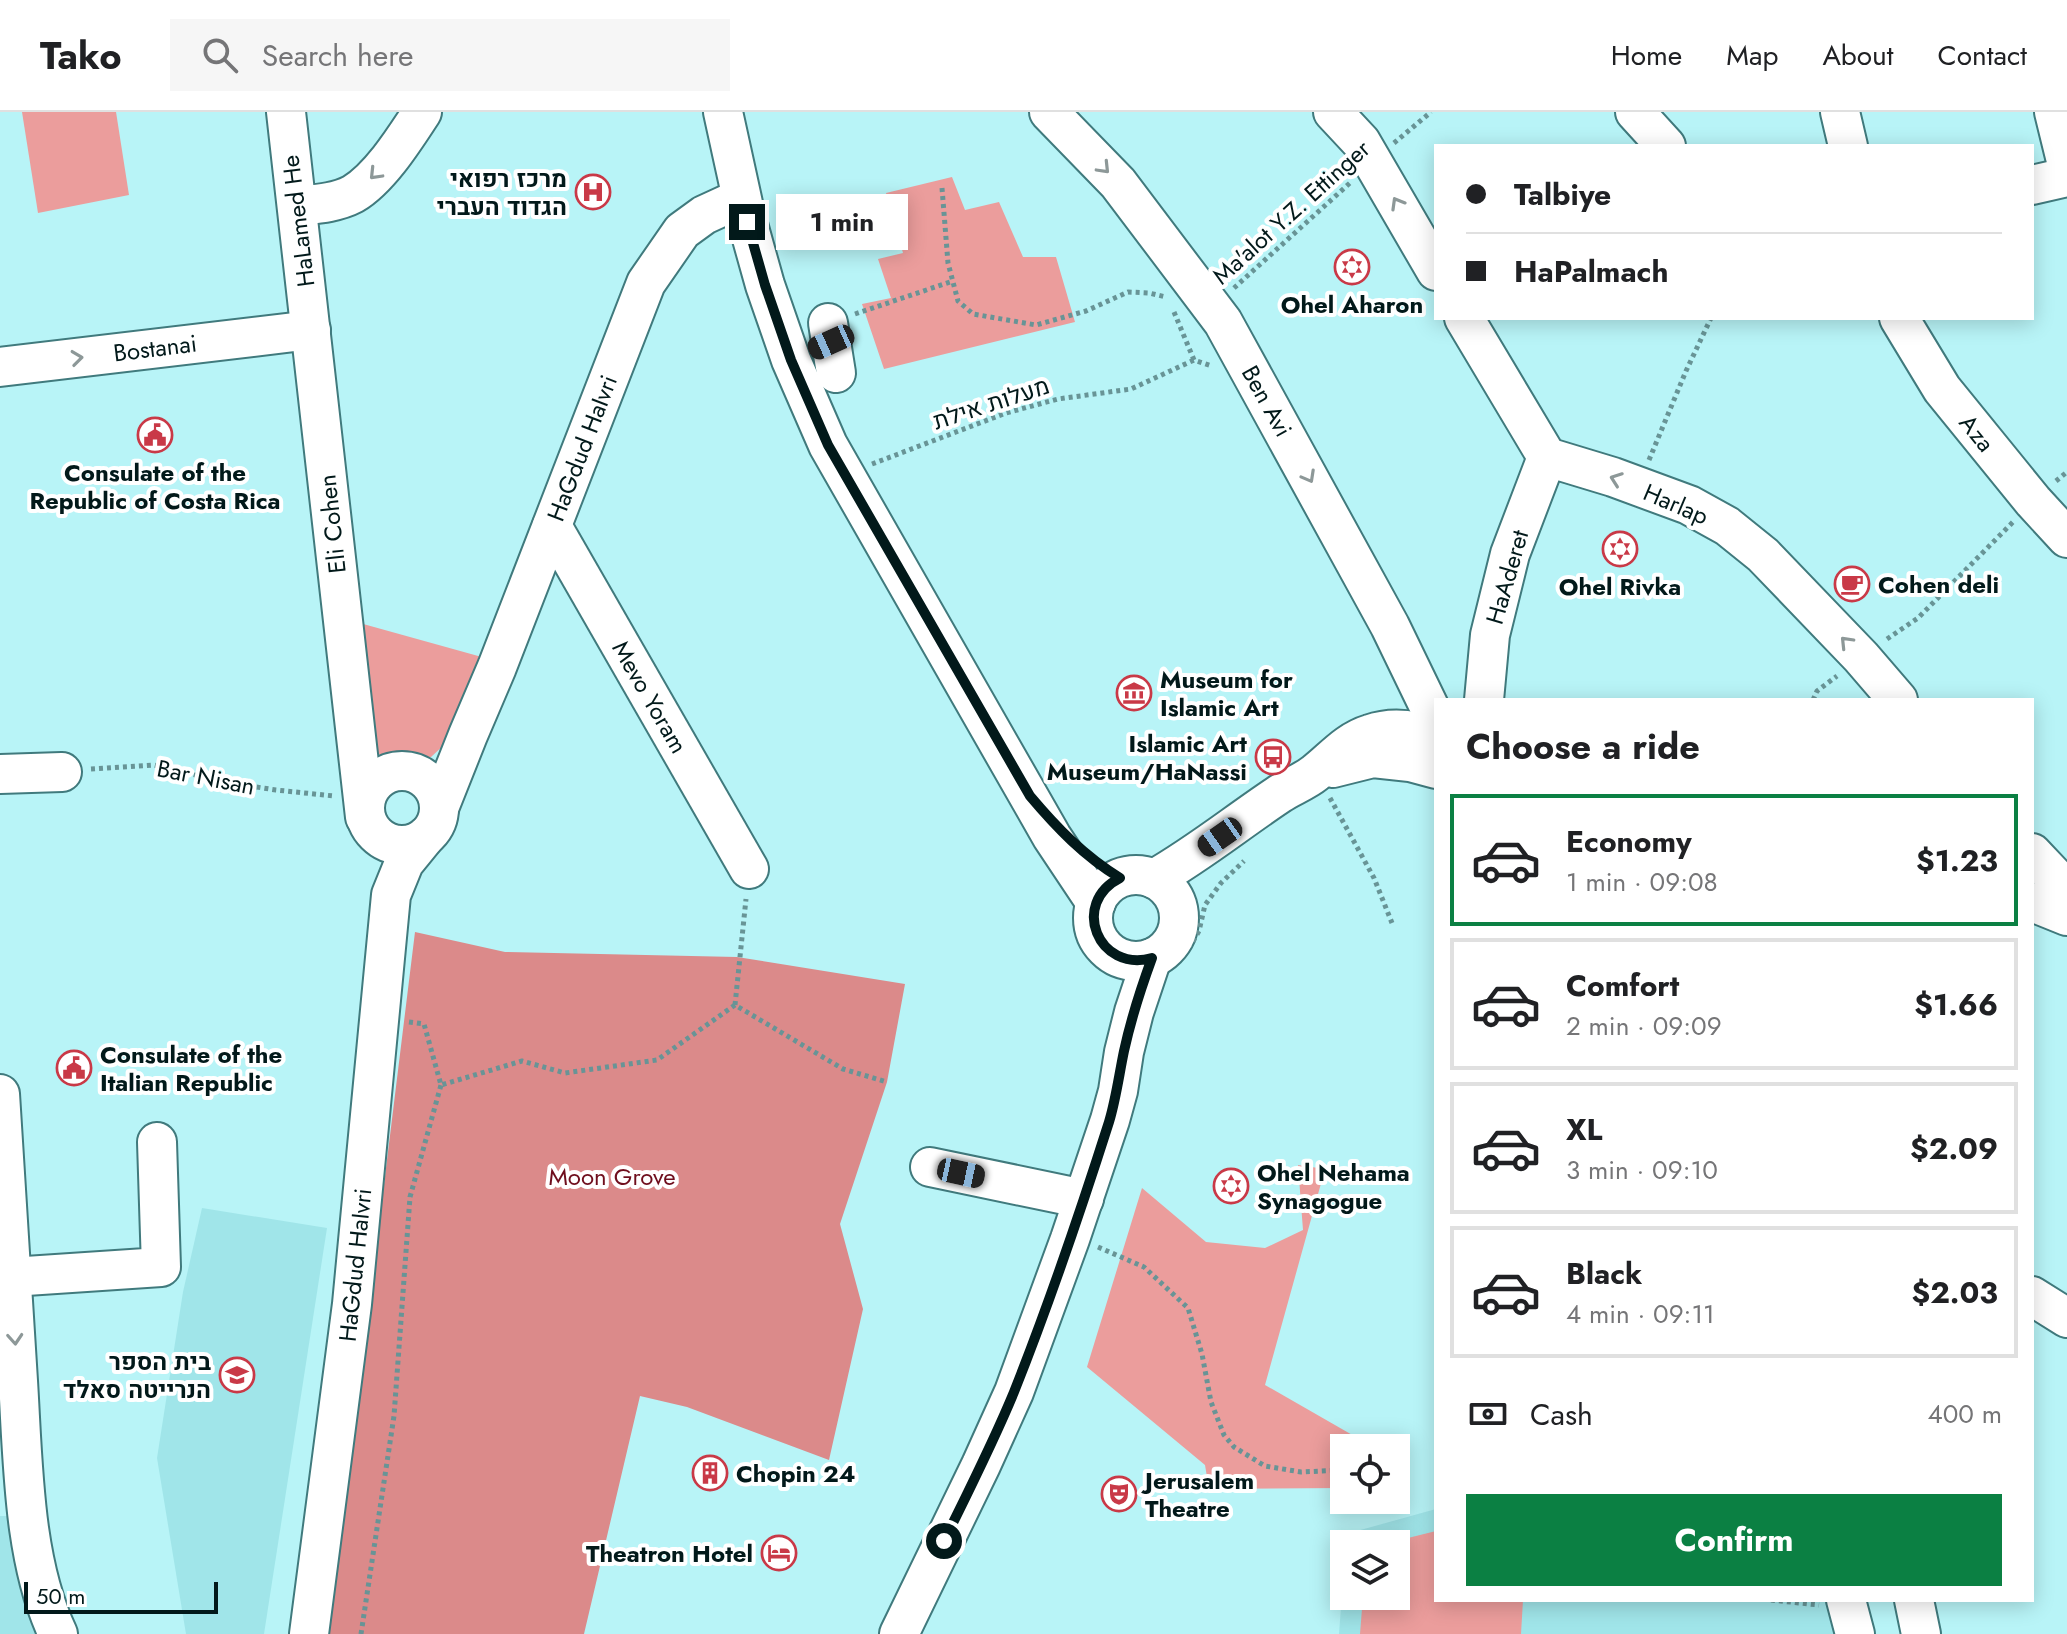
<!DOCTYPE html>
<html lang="en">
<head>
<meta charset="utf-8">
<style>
	body { margin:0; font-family:Jost,Heebo,sans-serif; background:#f6f6f6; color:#202124; height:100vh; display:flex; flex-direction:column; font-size:30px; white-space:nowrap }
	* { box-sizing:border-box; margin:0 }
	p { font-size:26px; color:#757577 }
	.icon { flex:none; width:44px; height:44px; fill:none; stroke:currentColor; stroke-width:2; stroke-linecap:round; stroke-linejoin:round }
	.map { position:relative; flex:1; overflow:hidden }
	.details { position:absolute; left:1434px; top:586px; width:600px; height:904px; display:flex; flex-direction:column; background:#fff; border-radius:0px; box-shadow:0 4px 20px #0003 }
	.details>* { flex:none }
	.hud { position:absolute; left:1434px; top:32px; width:600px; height:176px; border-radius:0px; box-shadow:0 4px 20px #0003; display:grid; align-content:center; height:176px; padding:0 32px; background:#fff }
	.fabs { position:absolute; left:1330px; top:1322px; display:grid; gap:16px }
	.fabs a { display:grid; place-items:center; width:80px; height:80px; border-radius:0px; background:#fff; box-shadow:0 4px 20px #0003; font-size:40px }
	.scale { position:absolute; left:24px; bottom:20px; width:194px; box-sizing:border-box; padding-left:8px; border:4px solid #02191a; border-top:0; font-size:22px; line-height:28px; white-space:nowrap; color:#02191a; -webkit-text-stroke:6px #fff; paint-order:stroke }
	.end { position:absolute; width:36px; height:36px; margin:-18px; border:10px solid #02191a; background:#fff; box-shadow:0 0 0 4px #fff }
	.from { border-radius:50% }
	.bubble { position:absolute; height:56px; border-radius:0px; background:#fff; box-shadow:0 4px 20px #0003; font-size:26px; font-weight:700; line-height:56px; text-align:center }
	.car { position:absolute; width:24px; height:48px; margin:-24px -12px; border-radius:10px; box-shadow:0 0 6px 2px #0007; background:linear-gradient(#222 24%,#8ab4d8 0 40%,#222 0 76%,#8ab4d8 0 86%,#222 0) }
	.hud b { display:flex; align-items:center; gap:28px; height:76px; font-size:30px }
	.hud b+b { border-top:2px solid #e0e0e0 }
	.hud i { width:20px; height:20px; background:#202124 }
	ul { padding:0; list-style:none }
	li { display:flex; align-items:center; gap:24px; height:132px; margin:0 16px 12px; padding:0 16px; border:4px solid #e0e0e0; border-radius:0px }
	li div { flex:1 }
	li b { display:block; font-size:30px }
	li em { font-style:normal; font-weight:700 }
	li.selected { border-color:#0b8043 }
	li>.icon { width:72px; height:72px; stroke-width:1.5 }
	h2 { padding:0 32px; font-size:36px; line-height:96px }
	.pay { display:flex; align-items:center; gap:20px; height:88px; padding:0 32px; font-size:30px }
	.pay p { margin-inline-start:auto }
	.cta { display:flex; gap:16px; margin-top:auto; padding:16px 32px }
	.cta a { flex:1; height:92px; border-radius:0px; background:#0b8043; color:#fff; font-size:32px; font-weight:700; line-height:92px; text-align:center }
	header { display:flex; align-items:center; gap:48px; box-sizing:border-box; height:112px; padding:0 40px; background:#fff; border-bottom:2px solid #e0e0e0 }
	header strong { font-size:38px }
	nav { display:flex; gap:44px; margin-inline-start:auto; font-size:28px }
	.search { width:560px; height:72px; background:#f6f6f6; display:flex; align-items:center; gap:20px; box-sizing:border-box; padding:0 28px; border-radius:0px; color:#757577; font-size:30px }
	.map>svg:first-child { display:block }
</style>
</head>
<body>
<header>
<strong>Tako</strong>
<div class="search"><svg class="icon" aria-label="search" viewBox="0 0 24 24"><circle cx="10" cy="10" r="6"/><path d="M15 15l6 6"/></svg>Search here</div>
<nav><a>Home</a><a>Map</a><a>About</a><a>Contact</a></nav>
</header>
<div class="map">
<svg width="2067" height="1522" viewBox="0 0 2067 1522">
	<rect width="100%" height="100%" fill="#b8f4f7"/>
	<g fill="#a0e5e9">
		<path d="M202 1096 327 1116 264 1522H186L157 1346 183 1180Z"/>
		<path d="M1436 1397V1488H1835L1844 1522H1339L1344 1454V1484H1396V1432H1346V1422Z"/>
		<path d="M0 1404H14L26 1493 36 1522H0Z"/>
	</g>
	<g fill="#eb9d9c">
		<path d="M22 0H116L129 83 38 101Z"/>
		<path d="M952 65 965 98 999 90 1023 145H1056L1075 210 884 257 862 192 891 186 878 147 903 141 886 81Z"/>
		<path d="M356 510 489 547 458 620 431 645 402 649 379 642 360 617Z"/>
		<path d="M1298 1053 1325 1057 1265 1273 1375 1336H1344V1376L1209 1377 1205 1353 1087 1255 1142 1076 1206 1130 1265 1136 1303 1118Z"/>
		<path d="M1436 1419V1488H1523L1521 1522H1360L1363 1484H1396V1432H1384Z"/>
	</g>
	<path fill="#db8a8a" d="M415 820 505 840 737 845 905 872 887 970 840 1112 863 1197 829 1348 687 1295 640 1284 584 1522H325L366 1219Z"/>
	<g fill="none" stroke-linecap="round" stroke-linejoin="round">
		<g stroke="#407a7d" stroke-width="42">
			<g id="minor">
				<path d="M286 0 365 705"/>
				<path d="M723 0 746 105 765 173 791 248 828 333 1052 725 1096 791"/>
				<path d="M1049 0 1118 71 1223 210 1390 514 1436 609"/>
				<path d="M1333 0 1361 30 1436 159"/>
				<path d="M1635 0 1666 34"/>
				<path d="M1840 0 1848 34"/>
				<path d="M2054 0 2067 53"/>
				<path d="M2032 73 2067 65"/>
				<path d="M297 94C316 92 336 91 353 82 380 66 405 26 422 0"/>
				<path d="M1464 206 1547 345 1613 365 1689 393 1727 414 1763 443 1861 545 1898 588"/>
				<path d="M1899 206 1942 277 2033 389 2067 426"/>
				<path d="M828 211 836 261"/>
				<path d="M0 255 311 218"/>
				<path d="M552 414 749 757"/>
				<path d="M1484 588 1490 523 1510 442 1547 345"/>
				<path d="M1333 656 1373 646 1410 650 1436 657"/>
				<circle cx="402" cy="696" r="37"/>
				<path d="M0 662 62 660"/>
				<path d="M439 696 468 623 497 555 646 171 682 119 704 103 741 86"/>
				<path d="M2032 741 2067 778"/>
				<circle cx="1136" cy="806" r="43"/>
				<path d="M1154 767C1198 742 1236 711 1278 683 1289 675 1304 670 1315 661 1333 647 1347 629 1370 622 1393 614 1414 617 1436 626"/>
				<path d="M2032 790 2067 804"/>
				<path d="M0 982C6 1078 12 1173 18 1269 23 1350 23 1449 58 1522"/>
				<path d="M930 1055 1084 1087"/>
				<path d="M11 1165 161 1155 157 1030"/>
				<path d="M2032 1184 2067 1206"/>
				<path d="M1846 1488 1855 1522"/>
				<path d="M1914 1488 1921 1522"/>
				<path d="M309 1522 352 1192 391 783 404 751 426 724"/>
				<path d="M899 1522 981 1353 1014 1280 1070 1127 1110 1008 1118 979 1124 940 1134 900 1152 846"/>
			</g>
		</g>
		<g stroke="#689496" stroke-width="5" stroke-dasharray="4 4" stroke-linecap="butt">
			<path d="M1394 31 1431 0"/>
			<path d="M942 76 948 151 958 189 973 202 1036 213 1086 199 1128 180 1149 181 1166 185"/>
			<path d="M1234 176 1351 70"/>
			<path d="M1174 200 1194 248 1212 254"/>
			<path d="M855 202 953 169"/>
			<path d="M1649 348 1686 259 1711 206"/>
			<path d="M872 352 1006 301 1058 287 1131 277 1194 248"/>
			<path d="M2056 369 2067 360"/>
			<path d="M1887 527 1918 506 2014 409"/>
			<path d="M1813 588 1817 579 1837 564"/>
			<path d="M91 657 154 653 224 670 276 678 334 684"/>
			<path d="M1330 686 1374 766 1392 811"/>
			<path d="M1182 841 1192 831 1199 819 1205 793 1221 771 1244 749"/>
			<path d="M735 893 746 787"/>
			<path d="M409 910 424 912 441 973 522 949 565 961 657 948 735 893 843 957 887 970"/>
			<path d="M1098 1135 1144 1155 1188 1196 1202 1242 1211 1290 1224 1323 1234 1335 1265 1354 1301 1360 1344 1358"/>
			<path d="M1771 1488 1819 1493"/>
			<path d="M361 1522 394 1304 410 1085 441 973"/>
		</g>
		<use href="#minor" stroke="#fff" stroke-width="38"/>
	</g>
	<defs><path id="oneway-chevron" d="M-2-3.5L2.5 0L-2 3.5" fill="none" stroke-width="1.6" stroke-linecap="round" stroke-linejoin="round" transform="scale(2)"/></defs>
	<g stroke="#8d9898">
		<use href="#oneway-chevron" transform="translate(1104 56) rotate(46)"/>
		<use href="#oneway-chevron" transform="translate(375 62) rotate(134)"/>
		<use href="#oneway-chevron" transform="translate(1397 91) rotate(-120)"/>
		<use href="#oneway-chevron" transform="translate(77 246) rotate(-7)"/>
		<use href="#oneway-chevron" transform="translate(1309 365) rotate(61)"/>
		<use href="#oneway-chevron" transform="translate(1616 367) rotate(-160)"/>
		<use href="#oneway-chevron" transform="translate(1846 530) rotate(-134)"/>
		<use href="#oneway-chevron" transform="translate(15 1227) rotate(86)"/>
	</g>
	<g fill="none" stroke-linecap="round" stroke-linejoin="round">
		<path stroke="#02191a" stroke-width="10" d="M747 110 765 173 791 248 828 333 1030 684C1057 716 1084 744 1120 766 1070 791 1098 861 1152 846 1141 876 1131 907 1124 939 1119 963 1116 987 1109 1010 1080 1101 1049 1192 1014 1280 993 1331 968 1380 944 1429"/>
	</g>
	<defs>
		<g id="hospital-ring" transform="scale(1.8)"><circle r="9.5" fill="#fff" stroke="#c93947" stroke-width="1.5"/><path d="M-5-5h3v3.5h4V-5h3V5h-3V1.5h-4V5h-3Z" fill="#c93947"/></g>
		<g id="synagogue-ring" transform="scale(1.8)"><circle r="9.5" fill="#fff" stroke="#c93947" stroke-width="1.5"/><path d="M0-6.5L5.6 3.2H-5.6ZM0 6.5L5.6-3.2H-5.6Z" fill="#c93947"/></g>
		<g id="civic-ring" transform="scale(1.8)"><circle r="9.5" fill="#fff" stroke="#c93947" stroke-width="1.5"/><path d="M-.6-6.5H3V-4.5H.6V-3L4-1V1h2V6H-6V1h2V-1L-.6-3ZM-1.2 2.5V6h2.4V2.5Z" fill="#c93947"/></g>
		<g id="cafe-ring" transform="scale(1.8)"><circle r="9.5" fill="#fff" stroke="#c93947" stroke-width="1.5"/><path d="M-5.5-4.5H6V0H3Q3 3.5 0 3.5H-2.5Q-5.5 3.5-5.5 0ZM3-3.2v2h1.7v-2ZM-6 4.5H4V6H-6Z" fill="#c93947"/></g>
		<g id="museum-ring" transform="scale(1.8)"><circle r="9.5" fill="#fff" stroke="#c93947" stroke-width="1.5"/><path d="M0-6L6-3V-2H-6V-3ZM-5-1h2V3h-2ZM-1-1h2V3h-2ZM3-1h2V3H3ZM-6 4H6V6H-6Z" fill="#c93947"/></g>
		<g id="bus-ring" transform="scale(1.8)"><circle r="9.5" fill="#fff" stroke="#c93947" stroke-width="1.5"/><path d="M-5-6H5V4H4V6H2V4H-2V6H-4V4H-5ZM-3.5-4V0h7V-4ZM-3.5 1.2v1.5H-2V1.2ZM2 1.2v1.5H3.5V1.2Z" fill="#c93947"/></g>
		<g id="school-ring" transform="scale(1.8)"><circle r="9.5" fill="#fff" stroke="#c93947" stroke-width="1.5"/><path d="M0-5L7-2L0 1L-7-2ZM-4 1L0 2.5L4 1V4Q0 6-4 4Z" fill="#c93947"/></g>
		<g id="building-ring" transform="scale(1.8)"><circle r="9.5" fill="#fff" stroke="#c93947" stroke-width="1.5"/><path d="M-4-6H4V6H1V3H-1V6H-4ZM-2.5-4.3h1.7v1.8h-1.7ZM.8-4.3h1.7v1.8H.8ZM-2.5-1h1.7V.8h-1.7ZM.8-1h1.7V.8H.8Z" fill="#c93947"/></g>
		<g id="theatre-ring" transform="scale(1.8)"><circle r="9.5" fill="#fff" stroke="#c93947" stroke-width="1.5"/><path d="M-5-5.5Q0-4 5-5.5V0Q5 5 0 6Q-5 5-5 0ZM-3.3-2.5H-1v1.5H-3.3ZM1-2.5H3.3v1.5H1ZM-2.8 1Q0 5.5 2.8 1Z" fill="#c93947"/></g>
		<g id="hotel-ring" transform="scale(1.8)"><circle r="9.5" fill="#fff" stroke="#c93947" stroke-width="1.5"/><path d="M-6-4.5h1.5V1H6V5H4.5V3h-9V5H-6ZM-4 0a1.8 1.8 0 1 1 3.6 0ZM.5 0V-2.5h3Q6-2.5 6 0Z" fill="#c93947"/></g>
	</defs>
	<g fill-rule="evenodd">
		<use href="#hospital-ring" x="593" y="80"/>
		<use href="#synagogue-ring" x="1352" y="155"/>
		<use href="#civic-ring" x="155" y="323"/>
		<use href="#synagogue-ring" x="1620" y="437"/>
		<use href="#cafe-ring" x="1852" y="472"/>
		<use href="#museum-ring" x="1134" y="581"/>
		<use href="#bus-ring" x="1273" y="645"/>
		<use href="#civic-ring" x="74" y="956"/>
		<use href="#synagogue-ring" x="1231" y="1074"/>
		<use href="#school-ring" x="237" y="1263"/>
		<use href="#building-ring" x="710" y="1361"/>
		<use href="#theatre-ring" x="1119" y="1382"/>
		<use href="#hotel-ring" x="779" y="1441"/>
	</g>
	<g text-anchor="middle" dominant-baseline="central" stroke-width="8" stroke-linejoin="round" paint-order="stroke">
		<g font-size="24" font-weight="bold" fill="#02191a" stroke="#fff" text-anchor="start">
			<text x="567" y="66" text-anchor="end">מרכז רפואי<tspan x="567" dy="28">הגדוד העברי</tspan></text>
			<text x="1352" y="192" text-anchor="middle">Ohel Aharon</text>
			<text x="155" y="360" text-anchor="middle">Consulate of the<tspan x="155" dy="28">Republic of Costa Rica</tspan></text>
			<text x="1878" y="472">Cohen deli</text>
			<text x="1620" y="474" text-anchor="middle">Ohel Rivka</text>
			<text x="1160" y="567">Museum for<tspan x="1160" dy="28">Islamic Art</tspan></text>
			<text x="1247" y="631" text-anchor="end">Islamic Art<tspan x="1247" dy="28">Museum/HaNassi</tspan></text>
			<text x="100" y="942">Consulate of the<tspan x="100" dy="28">Italian Republic</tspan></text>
			<text x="1257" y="1060">Ohel Nehama<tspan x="1257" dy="28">Synagogue</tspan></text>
			<text x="211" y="1249" text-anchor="end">בית הספר<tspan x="211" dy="28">הנרייטה סאלד</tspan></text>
			<text x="736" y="1361">Chopin 24</text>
			<text x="1145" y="1368">Jerusalem<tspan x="1145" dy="28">Theatre</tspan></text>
			<text x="753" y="1441" text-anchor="end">Theatron Hotel</text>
		</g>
		<g font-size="24" fill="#02191a" stroke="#fff">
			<text transform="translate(1291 100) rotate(-42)">Ma'alot Y.Z. Ettinger</text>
			<text transform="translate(298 109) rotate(-97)">HaLamed He</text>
			<text transform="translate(155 236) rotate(-7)">Bostanai</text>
			<text transform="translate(1267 289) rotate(61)">Ben Avi</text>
			<text transform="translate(991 291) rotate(-18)">מעלות אילת</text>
			<text transform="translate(1977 321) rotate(51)">Aza</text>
			<text transform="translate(582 336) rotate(-69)">HaGdud HaIvri</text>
			<text transform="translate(1676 392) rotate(23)">Harlap</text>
			<text transform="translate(332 412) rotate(-96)">Eli Cohen</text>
			<text transform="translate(1507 465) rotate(-74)">HaAderet</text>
			<text transform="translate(650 585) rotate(60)">Mevo Yoram</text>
			<text transform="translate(206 665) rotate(11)">Bar Nisan</text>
			<text transform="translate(355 1153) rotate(-84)">HaGdud HaIvri</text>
		</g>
		<g font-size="24" fill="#6f0e1d" stroke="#fff">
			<text x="612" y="1064">Moon Grove</text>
		</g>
	</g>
</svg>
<div class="fabs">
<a><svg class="icon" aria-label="locate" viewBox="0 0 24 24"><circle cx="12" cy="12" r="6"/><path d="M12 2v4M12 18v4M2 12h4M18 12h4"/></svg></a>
<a><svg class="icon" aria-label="layers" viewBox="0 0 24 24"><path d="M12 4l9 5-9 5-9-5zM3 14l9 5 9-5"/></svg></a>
</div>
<div class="scale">50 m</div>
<i class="end from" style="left:944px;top:1429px"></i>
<i class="end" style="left:747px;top:110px"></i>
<div class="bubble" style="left:776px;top:82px;width:132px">1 min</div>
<i class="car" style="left:831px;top:230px;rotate:246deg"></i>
<i class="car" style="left:1220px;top:725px;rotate:235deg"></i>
<i class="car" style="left:961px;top:1061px;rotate:102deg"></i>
<div class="hud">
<b><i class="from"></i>Talbiye</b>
<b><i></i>HaPalmach</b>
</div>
<section class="details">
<h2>Choose a ride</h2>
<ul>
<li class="selected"><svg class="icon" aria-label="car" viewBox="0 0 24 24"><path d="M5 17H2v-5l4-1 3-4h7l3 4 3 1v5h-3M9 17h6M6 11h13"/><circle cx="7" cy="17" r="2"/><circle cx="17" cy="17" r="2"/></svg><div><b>Economy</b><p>1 min · 09:08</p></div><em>$1.23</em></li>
<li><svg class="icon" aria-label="car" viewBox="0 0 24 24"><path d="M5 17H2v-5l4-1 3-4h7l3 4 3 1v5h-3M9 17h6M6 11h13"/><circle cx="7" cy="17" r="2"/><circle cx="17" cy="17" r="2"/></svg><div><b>Comfort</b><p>2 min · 09:09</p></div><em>$1.66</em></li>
<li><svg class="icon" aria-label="car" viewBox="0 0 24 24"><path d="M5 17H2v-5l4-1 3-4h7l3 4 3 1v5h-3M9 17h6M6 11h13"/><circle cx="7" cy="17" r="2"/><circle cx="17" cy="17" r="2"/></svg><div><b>XL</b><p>3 min · 09:10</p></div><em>$2.09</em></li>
<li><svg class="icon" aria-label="car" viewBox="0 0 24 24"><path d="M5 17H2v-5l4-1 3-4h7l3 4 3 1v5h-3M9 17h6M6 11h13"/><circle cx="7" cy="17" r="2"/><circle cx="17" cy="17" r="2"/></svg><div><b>Black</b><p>4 min · 09:11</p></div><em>$2.03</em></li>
</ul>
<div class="pay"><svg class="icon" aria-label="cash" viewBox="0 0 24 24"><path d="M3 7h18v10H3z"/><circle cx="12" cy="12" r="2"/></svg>Cash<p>400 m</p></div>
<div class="cta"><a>Confirm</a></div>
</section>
</div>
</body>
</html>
